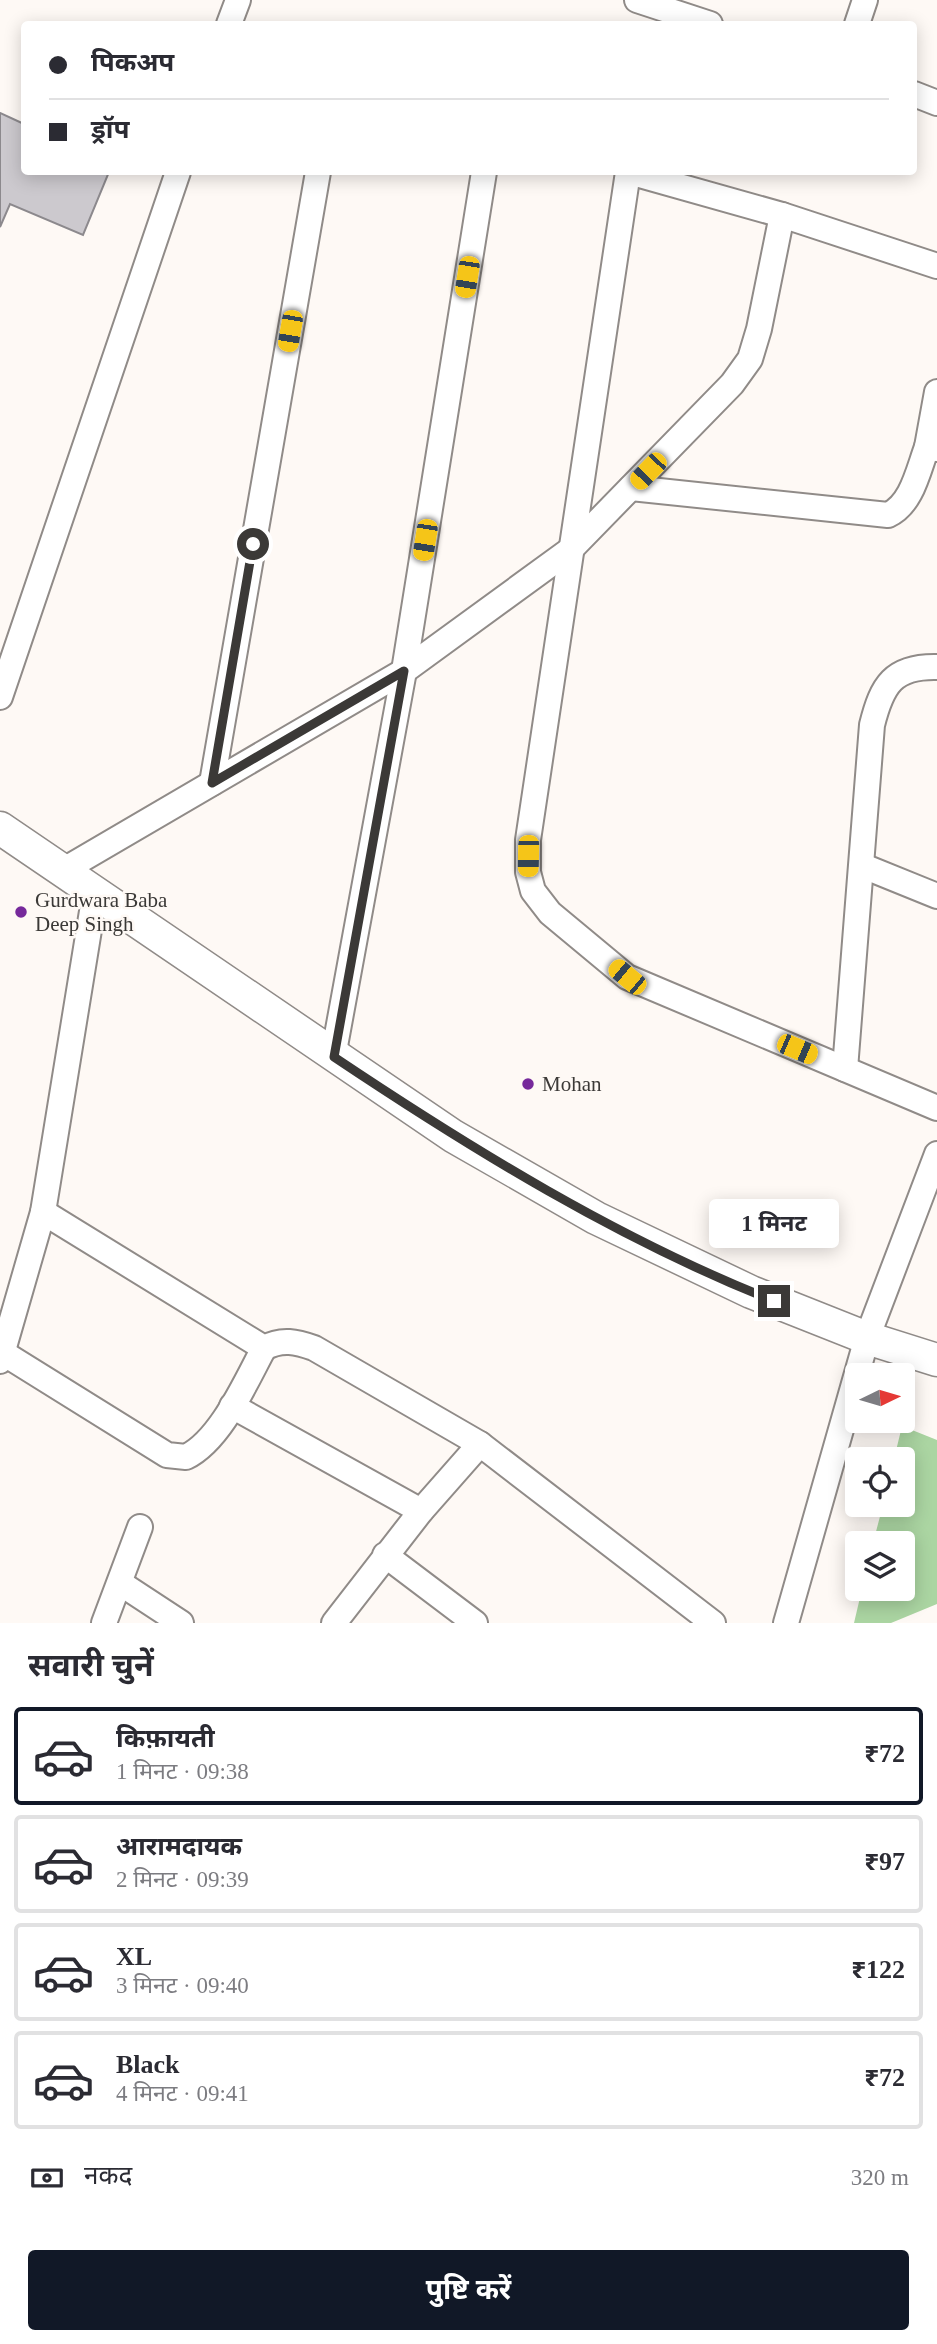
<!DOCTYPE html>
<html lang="hi">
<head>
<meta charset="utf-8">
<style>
	body { margin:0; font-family:"Times New Roman","Noto Sans Devanagari",serif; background:#f7f7f7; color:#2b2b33; height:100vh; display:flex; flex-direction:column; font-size:26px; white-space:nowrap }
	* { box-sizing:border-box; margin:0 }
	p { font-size:23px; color:#7c7c81 }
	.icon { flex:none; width:38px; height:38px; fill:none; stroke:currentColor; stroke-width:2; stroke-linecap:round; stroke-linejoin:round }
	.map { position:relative; height:1623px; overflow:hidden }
	.details { display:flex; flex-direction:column; background:#fff; flex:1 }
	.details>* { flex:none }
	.guide { position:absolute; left:21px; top:21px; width:896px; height:154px; border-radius:7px; box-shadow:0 4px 18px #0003; display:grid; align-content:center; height:154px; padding:0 28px; background:#fff }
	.needle { width:46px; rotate:85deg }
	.controls { position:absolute; left:845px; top:1363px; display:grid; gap:14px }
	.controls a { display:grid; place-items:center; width:70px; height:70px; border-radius:7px; background:#fff; box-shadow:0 4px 18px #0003; font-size:35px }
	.end { position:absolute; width:32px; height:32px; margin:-16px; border:9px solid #3b3937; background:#fff; box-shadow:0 0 0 4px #fff }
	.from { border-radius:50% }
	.bubble { position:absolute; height:49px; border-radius:7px; background:#fff; box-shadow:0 4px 18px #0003; font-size:23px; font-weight:700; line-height:49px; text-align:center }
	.car { position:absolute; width:21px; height:42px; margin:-21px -10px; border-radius:9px; box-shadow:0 0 5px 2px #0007; background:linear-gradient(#f5c518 24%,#345 0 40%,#f5c518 0 76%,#345 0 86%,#f5c518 0) }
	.guide b { display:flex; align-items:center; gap:24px; height:66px; font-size:26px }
	.guide b+b { border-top:2px solid #e1e1e2 }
	.guide i { width:18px; height:18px; background:#2b2b33 }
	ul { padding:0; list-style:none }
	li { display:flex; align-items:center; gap:21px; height:98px; margin:0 14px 10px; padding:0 14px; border:4px solid #e1e1e2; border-radius:7px }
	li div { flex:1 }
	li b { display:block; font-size:26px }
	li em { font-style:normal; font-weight:700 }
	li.selected { border-color:#111827 }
	li>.icon { width:63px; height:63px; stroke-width:1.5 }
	h2 { padding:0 28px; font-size:32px; line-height:84px }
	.pay { display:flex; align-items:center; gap:18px; height:77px; padding:0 28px; font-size:26px }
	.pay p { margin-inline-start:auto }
	.primary-button { display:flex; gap:14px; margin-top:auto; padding:14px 28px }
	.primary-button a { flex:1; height:80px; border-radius:7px; background:#111827; color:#fff; font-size:28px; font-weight:700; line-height:80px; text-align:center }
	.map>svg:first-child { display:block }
</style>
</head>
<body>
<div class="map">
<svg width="937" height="1623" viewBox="0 0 937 1623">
	<rect width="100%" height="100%" fill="#fef9f5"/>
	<path fill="#abd5a2" d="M902 1426 937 1440V1604L891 1623H854L862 1589H903V1544L873 1543 883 1505H903V1460L894 1459Z"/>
	<path fill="#ccc9ce" stroke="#8c898d" stroke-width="2" d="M0 113 24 124V172H109L83 235 10 204 0 227Z"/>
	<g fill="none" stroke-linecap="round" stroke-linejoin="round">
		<g stroke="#908b88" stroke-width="28">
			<g id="minor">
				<path d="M637 0 710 24"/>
				<path d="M229 24 238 0"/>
				<path d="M857 24 865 0"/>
				<path d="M914 94 937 103"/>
				<path d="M628 172 528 840V872L533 891 550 913 627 977 937 1108"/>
				<path d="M782 215 937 266"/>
				<path d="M937 392 927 447 937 449"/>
				<path d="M631 488 888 515C912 504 918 471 927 447"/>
				<path d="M0 697 178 172"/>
				<path d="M212 783 318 172"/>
				<path d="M863 866 937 896"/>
				<path d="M62 871 404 671 570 550 732 384 750 359 759 329 782 215 629 172"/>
				<path d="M333 1057 404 671 484 172"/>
				<path d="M845 1069 872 725C882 685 893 666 937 667"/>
				<path d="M43 1212 264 1348C282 1338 297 1342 314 1348L480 1444 713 1623"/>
				<path d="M3 1353 167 1455 186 1457C221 1440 246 1381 264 1348"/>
				<path d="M0 1361 43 1212 95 893"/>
				<path d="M232 1406 421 1511"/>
				<path d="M385 1555 475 1623"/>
				<path d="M120 1583 181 1623"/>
				<path d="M104 1623 140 1527"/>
				<path d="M334 1623 421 1511 480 1444"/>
				<path d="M786 1623 867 1338 937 1154"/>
			</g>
		</g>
		<g stroke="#908b88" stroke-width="35">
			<path id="tertiary" d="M0 828 453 1136 596 1218 751 1292 867 1338 937 1360"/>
		</g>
		<use href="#minor" stroke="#fff" stroke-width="24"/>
		<use href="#tertiary" stroke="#fff" stroke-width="32"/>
	</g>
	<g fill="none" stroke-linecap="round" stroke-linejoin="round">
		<path stroke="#3b3937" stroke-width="9" d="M253 544 212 783 404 671 334 1057C473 1150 618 1239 774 1301"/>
	</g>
	<g fill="#76299b" stroke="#fef9f5" stroke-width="2.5">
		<circle cx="21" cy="912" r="7"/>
		<circle cx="528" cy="1084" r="7"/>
	</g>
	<g text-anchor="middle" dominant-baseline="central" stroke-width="5" stroke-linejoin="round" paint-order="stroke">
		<g font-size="21" fill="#3b3937" stroke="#fef9f5" text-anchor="start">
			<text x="35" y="900">Gurdwara Baba<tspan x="35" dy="24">Deep Singh</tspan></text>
			<text x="542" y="1084">Mohan</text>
		</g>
	</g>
</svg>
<div class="controls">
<a><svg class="needle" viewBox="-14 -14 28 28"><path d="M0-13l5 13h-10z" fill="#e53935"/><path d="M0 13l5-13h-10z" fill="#7c7c81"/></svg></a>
<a><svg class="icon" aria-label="locate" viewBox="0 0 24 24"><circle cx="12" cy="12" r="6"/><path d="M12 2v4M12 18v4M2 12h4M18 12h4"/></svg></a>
<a><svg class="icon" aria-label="layers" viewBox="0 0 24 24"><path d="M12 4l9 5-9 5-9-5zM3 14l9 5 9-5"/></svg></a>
</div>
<i class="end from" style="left:253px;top:544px"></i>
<i class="end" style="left:774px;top:1301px"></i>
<div class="bubble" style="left:709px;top:1199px;width:130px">1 मिनट</div>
<i class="car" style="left:467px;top:277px;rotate:189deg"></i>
<i class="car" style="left:290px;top:331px;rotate:190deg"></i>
<i class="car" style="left:648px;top:471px;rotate:224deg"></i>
<i class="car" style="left:425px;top:540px;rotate:189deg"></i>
<i class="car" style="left:528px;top:856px;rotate:181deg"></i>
<i class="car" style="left:627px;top:977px;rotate:310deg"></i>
<i class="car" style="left:797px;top:1049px;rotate:113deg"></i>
<div class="guide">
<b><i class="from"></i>पिकअप</b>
<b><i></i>ड्रॉप</b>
</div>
</div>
<section class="details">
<h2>सवारी चुनें</h2>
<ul>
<li class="selected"><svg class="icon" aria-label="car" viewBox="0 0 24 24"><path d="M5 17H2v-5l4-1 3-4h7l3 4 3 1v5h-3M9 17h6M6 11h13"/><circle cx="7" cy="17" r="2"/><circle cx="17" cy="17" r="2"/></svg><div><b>किफ़ायती</b><p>1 मिनट · 09:38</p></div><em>₹72</em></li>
<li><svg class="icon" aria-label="car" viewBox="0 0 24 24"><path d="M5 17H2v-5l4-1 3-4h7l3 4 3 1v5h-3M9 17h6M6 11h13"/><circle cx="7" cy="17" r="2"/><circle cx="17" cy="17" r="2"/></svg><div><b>आरामदायक</b><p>2 मिनट · 09:39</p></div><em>₹97</em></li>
<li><svg class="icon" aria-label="car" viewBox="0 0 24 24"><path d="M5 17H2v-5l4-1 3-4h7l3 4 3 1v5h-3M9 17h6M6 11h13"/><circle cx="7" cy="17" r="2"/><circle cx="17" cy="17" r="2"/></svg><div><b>XL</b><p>3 मिनट · 09:40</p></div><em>₹122</em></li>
<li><svg class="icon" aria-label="car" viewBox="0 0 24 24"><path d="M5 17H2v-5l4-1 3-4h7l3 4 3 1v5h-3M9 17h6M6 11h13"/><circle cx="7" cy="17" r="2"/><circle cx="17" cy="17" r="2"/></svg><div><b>Black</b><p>4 मिनट · 09:41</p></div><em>₹72</em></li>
</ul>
<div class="pay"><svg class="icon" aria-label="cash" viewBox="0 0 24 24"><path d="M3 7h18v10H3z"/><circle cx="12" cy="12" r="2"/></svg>नकद<p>320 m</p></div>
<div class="primary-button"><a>पुष्टि करें</a></div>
</section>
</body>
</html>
